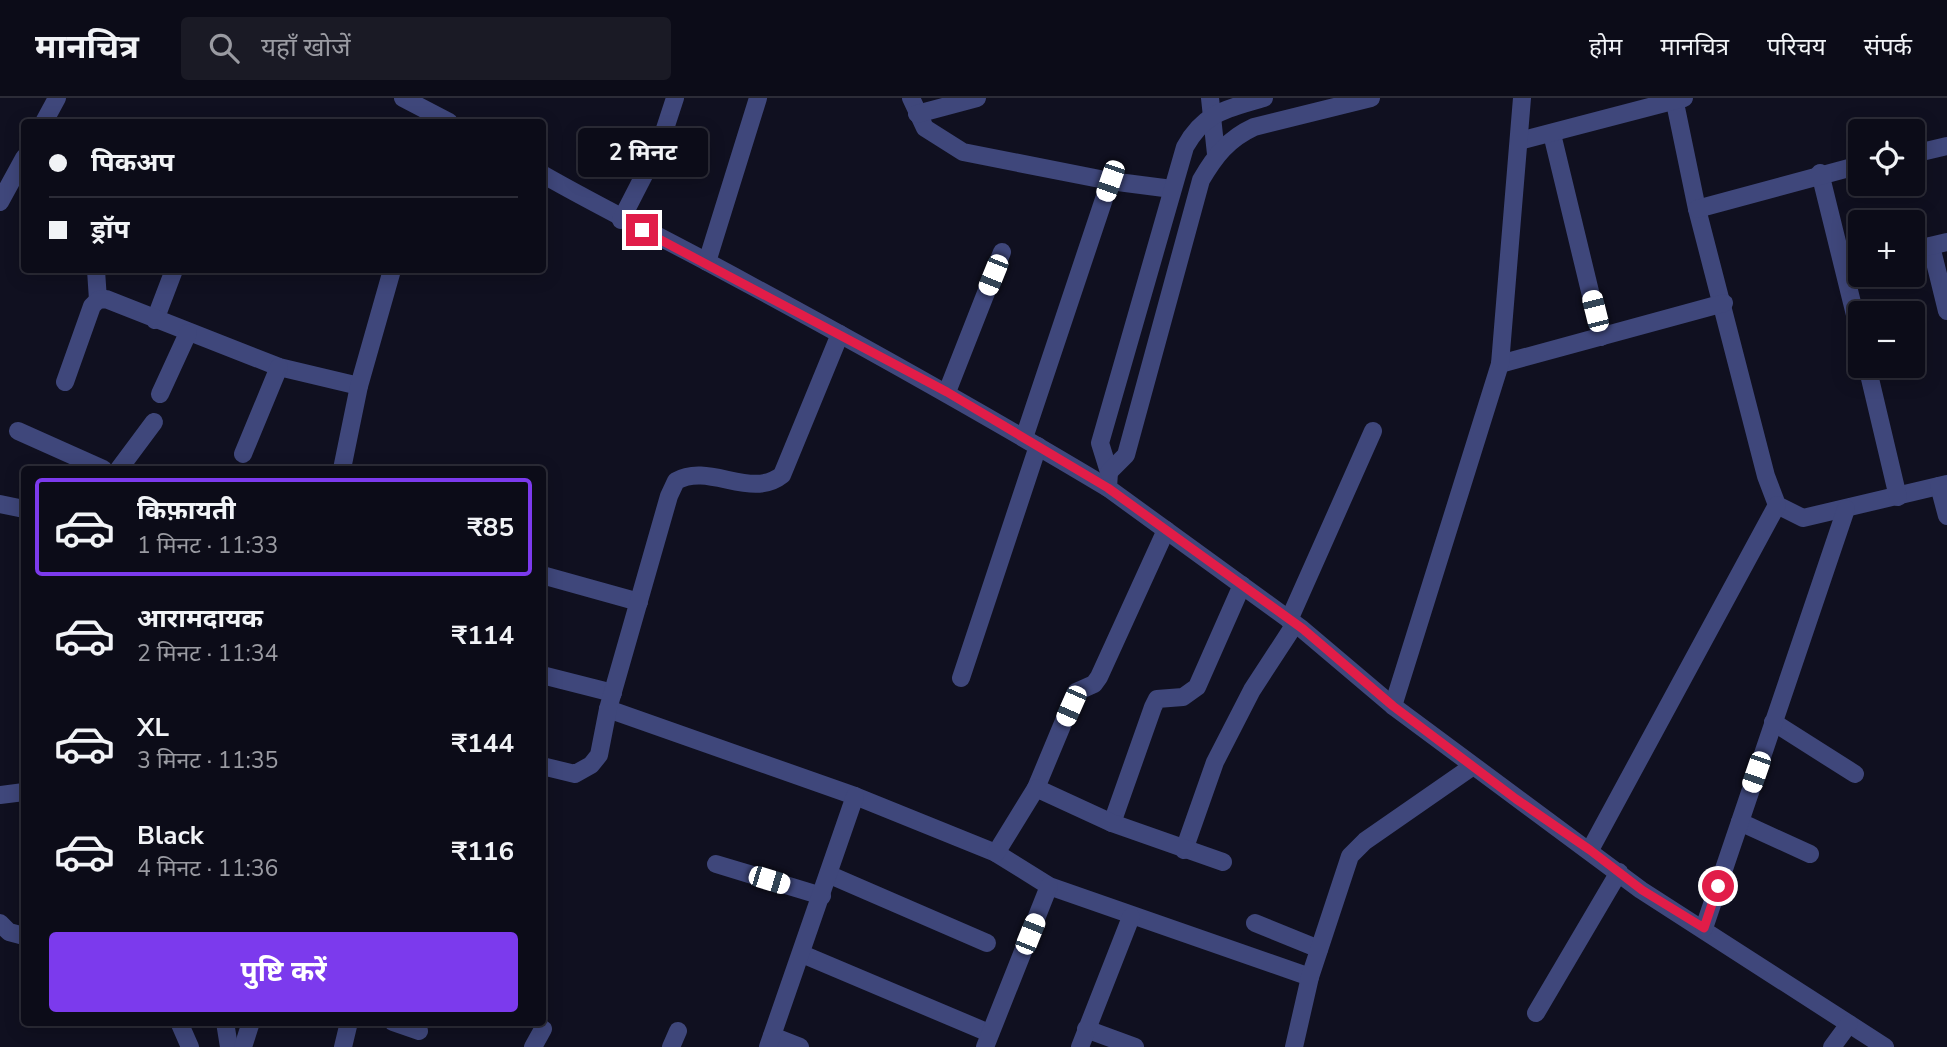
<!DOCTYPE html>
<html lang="hi">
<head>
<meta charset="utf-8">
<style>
	body { margin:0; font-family:"Nunito Sans","Noto Sans Devanagari",sans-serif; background:#1a1a25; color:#f1f3f6; height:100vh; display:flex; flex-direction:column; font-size:26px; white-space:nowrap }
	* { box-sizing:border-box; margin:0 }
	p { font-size:23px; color:#9a9ba2 }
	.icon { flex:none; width:38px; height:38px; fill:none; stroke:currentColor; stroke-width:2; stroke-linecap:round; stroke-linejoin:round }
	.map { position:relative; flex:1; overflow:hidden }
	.side { position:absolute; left:21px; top:368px; width:525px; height:560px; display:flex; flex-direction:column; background:#0c0c18; border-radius:7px; box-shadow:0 4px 18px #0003,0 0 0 2px #2c2c37 }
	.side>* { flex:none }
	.top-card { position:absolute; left:21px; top:21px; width:525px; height:154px; border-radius:7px; box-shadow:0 4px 18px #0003,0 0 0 2px #2c2c37; display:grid; align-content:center; height:154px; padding:0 28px; background:#0c0c18 }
	.buttons { position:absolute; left:1848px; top:21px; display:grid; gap:14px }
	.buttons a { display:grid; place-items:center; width:77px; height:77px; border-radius:7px; background:#0c0c18; box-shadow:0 4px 18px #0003,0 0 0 2px #2c2c37; font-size:35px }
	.end { position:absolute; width:32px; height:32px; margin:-16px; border:9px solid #e11d48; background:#fff; box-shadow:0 0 0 4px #fff }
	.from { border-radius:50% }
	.bubble { position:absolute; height:49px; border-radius:7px; background:#0c0c18; box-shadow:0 4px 18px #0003,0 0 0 2px #2c2c37; font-size:23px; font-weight:700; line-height:49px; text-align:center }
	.car { position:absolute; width:21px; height:42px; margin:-21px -10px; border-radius:9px; box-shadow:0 0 5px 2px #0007; background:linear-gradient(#fff 24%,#345 0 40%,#fff 0 76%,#345 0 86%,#fff 0) }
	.top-card b { display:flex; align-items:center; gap:24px; height:66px; font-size:26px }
	.top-card b+b { border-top:2px solid #2c2c37 }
	.top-card i { width:18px; height:18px; background:#f1f3f6 }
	ul { padding:12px 0 0; list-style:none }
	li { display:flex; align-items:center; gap:21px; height:98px; margin:0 14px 10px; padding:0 14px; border:4px solid transparent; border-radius:7px }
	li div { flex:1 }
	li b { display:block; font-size:26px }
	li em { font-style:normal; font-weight:700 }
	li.selected { border-color:#7c3aed }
	li>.icon { width:63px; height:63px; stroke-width:1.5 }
	.cta { display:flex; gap:14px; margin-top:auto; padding:14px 28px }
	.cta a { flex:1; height:80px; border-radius:7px; background:#7c3aed; color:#fff; font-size:28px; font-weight:700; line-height:80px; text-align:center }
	header { display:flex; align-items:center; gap:42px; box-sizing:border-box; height:98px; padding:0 35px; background:#0c0c18; border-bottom:2px solid #2c2c37 }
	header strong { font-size:33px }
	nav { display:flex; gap:38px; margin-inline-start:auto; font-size:24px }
	.search { width:490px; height:63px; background:#1a1a25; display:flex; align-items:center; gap:18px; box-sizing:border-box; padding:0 24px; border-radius:7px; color:#9a9ba2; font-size:26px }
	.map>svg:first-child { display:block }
</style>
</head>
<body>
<header>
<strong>मानचित्र</strong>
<div class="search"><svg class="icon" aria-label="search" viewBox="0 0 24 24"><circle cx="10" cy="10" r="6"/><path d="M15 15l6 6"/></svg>यहाँ खोजें</div>
<nav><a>होम</a><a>मानचित्र</a><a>परिचय</a><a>संपर्क</a></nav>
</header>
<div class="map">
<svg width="1947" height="949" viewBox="0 0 1947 949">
	<rect width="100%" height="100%" fill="#101020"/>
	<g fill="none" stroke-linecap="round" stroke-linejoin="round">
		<g stroke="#3f477b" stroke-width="18">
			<path d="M403 0 449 24"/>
			<path d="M911 0 925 30 963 54 1110 83 1172 91"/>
			<path d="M1210 0 1216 56"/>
			<path d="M1264 0C1228 11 1205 13 1185 49L1100 345 1109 374 1108 390 1302 531 1393 608 1641 792 1885 949"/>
			<path d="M1674 0 1697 111 1766 378 1777 407 1803 420 1947 386"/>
			<path d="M917 16 977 0"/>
			<path d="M44 24 57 0"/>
			<path d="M1552 36 1601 239"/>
			<path d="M1519 43 1684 0"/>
			<path d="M1913 56 1947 48"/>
			<path d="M1820 75 1860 237"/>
			<path d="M542 76C598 108 655 136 711 166 845 238 978 312 1108 390"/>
			<path d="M0 104 24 60"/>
			<path d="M1697 111 1860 67"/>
			<path d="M621 122 660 46 675 0"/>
			<path d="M1931 148 1947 213"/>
			<path d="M1913 152 1947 144"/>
			<path d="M707 164 758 0"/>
			<path d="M96 172 98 202"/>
			<path d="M155 222 174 172"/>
			<path d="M1500 266 1724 205"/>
			<path d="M1867 268 1898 399"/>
			<path d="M65 284 92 208 98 202 106 201 279 269 359 288"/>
			<path d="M947 294 1002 154"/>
			<path d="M160 296 188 235"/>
			<path d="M18 333 103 371"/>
			<path d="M1024 340 1110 83"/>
			<path d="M243 356 279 269"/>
			<path d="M119 371 154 324"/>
			<path d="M342 371 359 288 392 172"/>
			<path d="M1109 374 1126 357 1201 82C1215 58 1228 41 1254 29L1371 0"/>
			<path d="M1939 388 1947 418"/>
			<path d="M0 406 24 411"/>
			<path d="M542 477 639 504"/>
			<path d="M1289 522 1373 333"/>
			<path d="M542 577 613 595"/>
			<path d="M961 580 1038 348"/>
			<path d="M1393 608 1500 266 1522 0"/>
			<path d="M608 611 855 698 996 755 1049 788 1310 879"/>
			<path d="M1773 624 1855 676"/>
			<path d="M542 668 575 676 591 667 599 657 608 611 669 398 676 383C709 364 751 402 782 377L840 236"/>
			<path d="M1036 690 1076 594 1094 586 1099 579 1166 432"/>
			<path d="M0 697 24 694"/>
			<path d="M1740 724 1810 756"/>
			<path d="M1112 725 1153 609 1157 601 1183 599 1197 589 1242 487"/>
			<path d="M1184 752 1215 664 1252 592 1295 526"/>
			<path d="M1590 752 1777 407"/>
			<path d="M996 755 1036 690 1112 725 1223 764"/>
			<path d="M716 766 822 798"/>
			<path d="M830 777 987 845"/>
			<path d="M0 825 9 834 24 838"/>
			<path d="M1255 825 1319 851"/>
			<path d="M1704 830 1846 411"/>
			<path d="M802 856 989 935"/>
			<path d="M1536 915 1619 774"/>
			<path d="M179 924 190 949"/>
			<path d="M225 924 229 949"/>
			<path d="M393 924 419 933"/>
			<path d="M1086 931 1135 949"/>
			<path d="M772 938 800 949"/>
			<path d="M243 949 251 924"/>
			<path d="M343 949 349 924"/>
			<path d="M533 949 543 931"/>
			<path d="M671 949 678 933"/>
			<path d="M768 949 855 698"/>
			<path d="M985 949 1049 788"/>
			<path d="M1080 949 1131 819"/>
			<path d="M1294 949 1310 879 1350 758 1365 743 1473 668"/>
			<path d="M1832 949 1849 926"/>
		</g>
	</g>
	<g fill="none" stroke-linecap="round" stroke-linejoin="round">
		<path stroke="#e11d48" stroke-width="9" d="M642 132 947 294 1108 390 1303 531 1393 608 1516 701 1590 752 1642 792 1704 830 1718 788"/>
	</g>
</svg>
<div class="buttons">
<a><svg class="icon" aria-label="locate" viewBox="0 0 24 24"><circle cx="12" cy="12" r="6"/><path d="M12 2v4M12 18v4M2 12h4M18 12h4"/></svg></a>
<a>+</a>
<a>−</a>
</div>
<i class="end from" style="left:1718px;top:788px"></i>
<i class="end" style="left:642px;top:132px"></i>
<div class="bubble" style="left:578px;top:30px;width:130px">2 मिनट</div>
<i class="car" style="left:1110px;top:83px;rotate:199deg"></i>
<i class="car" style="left:993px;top:177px;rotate:202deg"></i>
<i class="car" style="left:1595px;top:213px;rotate:346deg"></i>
<i class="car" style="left:1071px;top:608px;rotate:204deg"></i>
<i class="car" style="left:1756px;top:674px;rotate:199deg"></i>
<i class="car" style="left:769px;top:782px;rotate:107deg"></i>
<i class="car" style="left:1030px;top:836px;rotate:22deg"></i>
<div class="top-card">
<b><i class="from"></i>पिकअप</b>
<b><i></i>ड्रॉप</b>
</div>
<section class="side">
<ul>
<li class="selected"><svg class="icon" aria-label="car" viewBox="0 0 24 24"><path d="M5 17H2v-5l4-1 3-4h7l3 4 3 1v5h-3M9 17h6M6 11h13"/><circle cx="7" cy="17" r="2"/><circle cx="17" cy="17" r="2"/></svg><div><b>किफ़ायती</b><p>1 मिनट · 11:33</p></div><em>₹85</em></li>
<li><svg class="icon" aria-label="car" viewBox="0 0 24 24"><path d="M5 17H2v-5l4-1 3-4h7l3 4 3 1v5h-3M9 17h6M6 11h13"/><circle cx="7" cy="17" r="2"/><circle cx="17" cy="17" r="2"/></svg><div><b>आरामदायक</b><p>2 मिनट · 11:34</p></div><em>₹114</em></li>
<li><svg class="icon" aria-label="car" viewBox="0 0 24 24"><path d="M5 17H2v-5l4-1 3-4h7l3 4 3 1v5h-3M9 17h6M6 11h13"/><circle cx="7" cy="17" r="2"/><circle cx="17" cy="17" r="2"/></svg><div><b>XL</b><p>3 मिनट · 11:35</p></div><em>₹144</em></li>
<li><svg class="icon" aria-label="car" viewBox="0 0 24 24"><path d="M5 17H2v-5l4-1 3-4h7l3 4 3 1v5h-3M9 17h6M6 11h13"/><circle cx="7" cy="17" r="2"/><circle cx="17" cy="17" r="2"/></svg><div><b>Black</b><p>4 मिनट · 11:36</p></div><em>₹116</em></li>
</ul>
<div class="cta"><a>पुष्टि करें</a></div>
</section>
</div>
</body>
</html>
